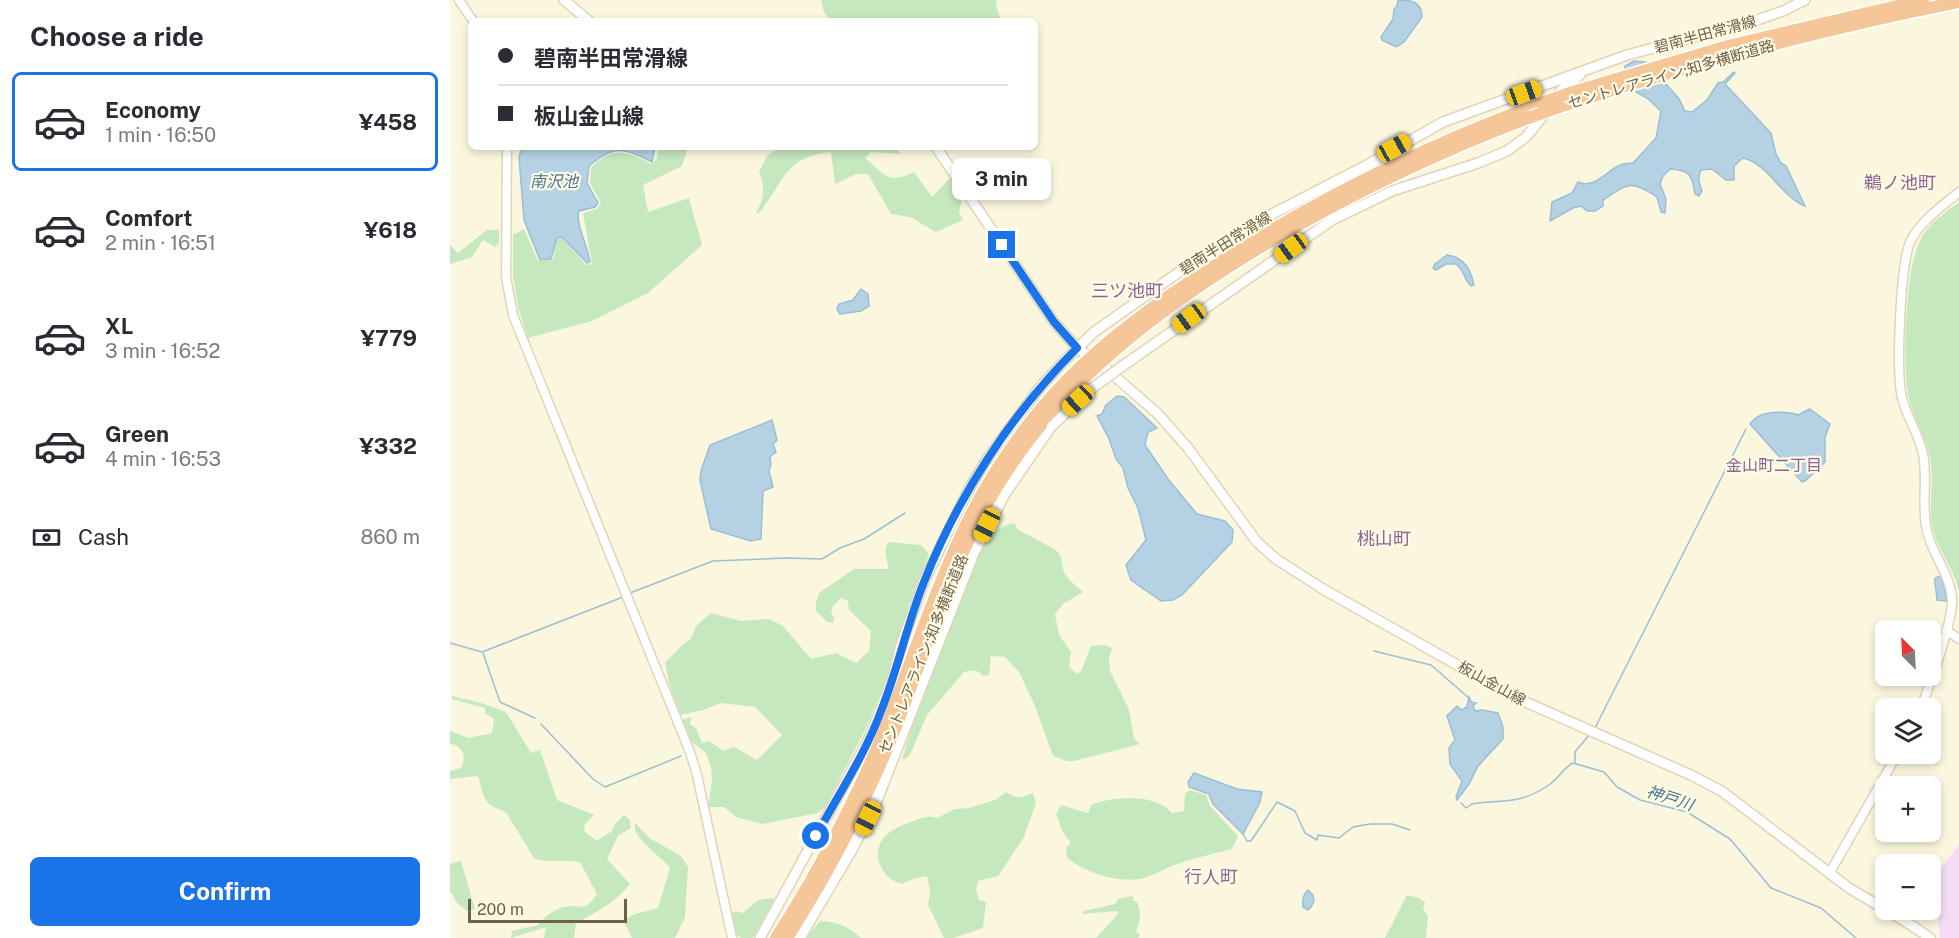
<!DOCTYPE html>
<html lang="en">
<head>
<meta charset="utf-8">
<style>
	body { margin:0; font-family:"Public Sans","Noto Sans JP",sans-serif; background:#f2f2f3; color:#2b2b33; height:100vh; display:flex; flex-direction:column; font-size:22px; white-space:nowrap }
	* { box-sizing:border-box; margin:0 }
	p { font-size:20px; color:#7c7c81 }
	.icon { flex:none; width:33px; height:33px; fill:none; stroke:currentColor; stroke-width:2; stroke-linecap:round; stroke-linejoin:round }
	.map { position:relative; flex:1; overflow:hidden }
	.details { display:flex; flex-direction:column; background:#fff; width:450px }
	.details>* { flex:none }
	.banner { position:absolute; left:18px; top:18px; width:570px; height:132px; border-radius:9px; box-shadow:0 3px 9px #0003; display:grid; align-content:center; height:132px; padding:0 30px; background:#fff }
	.needle { width:39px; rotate:336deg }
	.buttons { position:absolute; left:1425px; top:620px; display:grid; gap:12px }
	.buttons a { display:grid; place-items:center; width:66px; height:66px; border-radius:9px; background:#fff; box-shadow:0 3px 9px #0003; font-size:30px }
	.scale { position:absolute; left:18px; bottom:15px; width:159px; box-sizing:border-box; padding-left:6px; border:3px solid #716048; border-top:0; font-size:16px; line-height:21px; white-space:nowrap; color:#716048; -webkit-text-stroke:4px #fffbe5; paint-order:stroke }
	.end { position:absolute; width:27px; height:27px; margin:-14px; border:8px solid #1a73e8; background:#fff; box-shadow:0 0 0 3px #fff }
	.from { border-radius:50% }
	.bubble { position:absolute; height:42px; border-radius:9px; background:#fff; box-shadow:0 3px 9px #0003; font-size:20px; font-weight:700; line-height:42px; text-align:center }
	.car { position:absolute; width:18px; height:36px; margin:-18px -9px; border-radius:8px; box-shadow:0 0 4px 2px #0007; background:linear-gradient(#f5c518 24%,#345 0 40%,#f5c518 0 76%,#345 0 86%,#f5c518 0) }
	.banner b { display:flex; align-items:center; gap:21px; height:57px; font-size:22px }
	.banner b+b { border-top:2px solid #e1e1e2 }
	.banner i { width:15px; height:15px; background:#2b2b33 }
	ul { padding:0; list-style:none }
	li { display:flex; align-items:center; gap:18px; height:99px; margin:0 12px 9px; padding:0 18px; border:3px solid transparent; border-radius:9px }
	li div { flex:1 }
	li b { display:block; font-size:22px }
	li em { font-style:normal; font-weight:700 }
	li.selected { border-color:#1a73e8 }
	li>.icon { width:54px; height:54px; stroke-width:1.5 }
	h2 { padding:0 30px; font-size:27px; line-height:72px }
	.pay { display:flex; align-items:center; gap:15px; height:66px; padding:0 30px; font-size:22px }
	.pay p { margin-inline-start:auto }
	.action { display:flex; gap:12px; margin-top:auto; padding:12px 30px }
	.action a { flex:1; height:69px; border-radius:9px; background:#1a73e8; color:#fff; font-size:24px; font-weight:700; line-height:69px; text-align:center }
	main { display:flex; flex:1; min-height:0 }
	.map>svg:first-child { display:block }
</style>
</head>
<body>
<main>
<section class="details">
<h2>Choose a ride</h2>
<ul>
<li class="selected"><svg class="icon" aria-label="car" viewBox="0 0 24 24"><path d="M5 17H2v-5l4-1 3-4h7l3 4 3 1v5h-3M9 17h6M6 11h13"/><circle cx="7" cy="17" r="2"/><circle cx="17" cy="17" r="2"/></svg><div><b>Economy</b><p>1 min · 16:50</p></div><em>¥458</em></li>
<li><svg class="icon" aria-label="car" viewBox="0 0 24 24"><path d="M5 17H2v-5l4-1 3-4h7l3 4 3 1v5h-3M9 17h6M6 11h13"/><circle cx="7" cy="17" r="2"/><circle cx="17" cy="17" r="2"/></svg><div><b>Comfort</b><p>2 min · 16:51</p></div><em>¥618</em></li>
<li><svg class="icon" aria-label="car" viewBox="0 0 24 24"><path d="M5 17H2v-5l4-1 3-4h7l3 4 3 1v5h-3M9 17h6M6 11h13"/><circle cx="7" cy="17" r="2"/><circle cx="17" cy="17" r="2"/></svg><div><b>XL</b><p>3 min · 16:52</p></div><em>¥779</em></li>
<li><svg class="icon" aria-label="car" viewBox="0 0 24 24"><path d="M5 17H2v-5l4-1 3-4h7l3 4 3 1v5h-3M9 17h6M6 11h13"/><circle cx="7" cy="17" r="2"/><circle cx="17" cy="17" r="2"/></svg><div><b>Green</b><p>4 min · 16:53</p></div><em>¥332</em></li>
</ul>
<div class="pay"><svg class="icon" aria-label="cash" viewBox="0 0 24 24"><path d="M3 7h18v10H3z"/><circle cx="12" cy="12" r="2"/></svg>Cash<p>860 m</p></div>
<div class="action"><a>Confirm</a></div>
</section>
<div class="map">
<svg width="1509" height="938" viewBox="0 0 1509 938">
	<rect width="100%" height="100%" fill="#fbf7df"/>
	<path fill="#f4dcf7" d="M1509 844V938H1490L1484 878Z"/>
	<g fill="#c6e8bf">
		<path d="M371 0H546L547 9 552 21H381L374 12Z"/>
		<path d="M208 147H238L232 166 193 185 198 212 239 198 252 245 198 293 142 321 78 338 68 307 63 276V235L74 229 88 261 103 260 107 239 112 238 136 265 142 264 133 213 147 209 151 203 140 183 141 167C164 145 177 152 202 164L207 158Z"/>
		<path d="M331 147 446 148 451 154 421 152 415 158C436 175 437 185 464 172L482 197 501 177 512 199 509 212 513 220 486 232 460 217 441 214 418 174H406L385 184 381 152C333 157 335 182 308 214L306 212C315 198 315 187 309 172L317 156Z"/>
		<path d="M1509 202V591C1504 570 1490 553 1484 533 1477 510 1484 487 1481 464 1478 440 1465 422 1459 399 1452 372 1456 285 1464 258 1466 249 1470 240 1475 232 1484 220 1497 211 1509 202Z"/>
		<path d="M37 230H49V243L45 247 33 240 22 257 0 264V245L8 253Z"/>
		<path d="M565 523 567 529 606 550C613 558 611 559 613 569 615 578 627 586 633 592L613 604 605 614 609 635 621 652 619 667 627 674 631 671 641 646 655 645 662 648 659 659 660 671 679 710 684 738 690 744 624 761H617L603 756 585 706 569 672 555 657 541 656 539 675 533 676C528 669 522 670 514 672L477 715 460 755 456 759H452L467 711 526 560C536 541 542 527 565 523Z"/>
		<path d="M438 542 471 545 479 554 459 603 435 682 415 730 375 807 368 813 312 824 286 817 274 807H258L262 781 261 767 256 753 241 741 232 720 241 717 240 724 246 728 252 743 259 741 274 751 284 747 307 760 332 735 305 707 271 703 253 710 230 715 219 683 215 662 236 642 240 640 247 625 261 613 291 621 319 619 333 626 361 659 386 653 406 663 419 651 421 631 399 610 398 601 391 598 383 606 381 612 384 618 383 623 377 622 366 611V603L369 593 404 569H439C437 560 433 550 438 542Z"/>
		<path d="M2 696 31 703 56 712 81 753 90 750 107 800 144 815 134 825 135 832 147 841 162 831 164 825 174 815 180 820 181 828 168 836 157 859 180 884C165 903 147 912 126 923L124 938H94L96 927 61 938 62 931 88 925C95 915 109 906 122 906 128 906 132 908 137 905 141 903 144 898 147 894L130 862C117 860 94 863 84 858L57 814C52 809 46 809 40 805 33 799 31 787 29 778L27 776 0 779V771L11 768C17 755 13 747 0 743V731L19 738 42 733 44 719 35 713V708L2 699Z"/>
		<path d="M740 790 756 795 760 806 788 836 782 849C765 853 749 857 733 862 719 866 707 874 694 878 671 884 633 873 617 857L616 848 621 843 612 831 606 814 611 805 638 813 641 805C662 796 705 793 722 813L734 811 735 794Z"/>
		<path d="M556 792C566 799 572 798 583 793L586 803 574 837 548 876 528 881 526 890 529 900 536 902 533 928 503 938H494L478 905 480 891 477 876 462 879 452 884C440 880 433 875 429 862 423 838 444 827 464 821 472 818 478 815 487 818L505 809 519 808 545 800Z"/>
		<path d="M185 823 201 839 231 856 238 867 235 917 225 938H182L173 920 185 914 208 908 220 868C212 856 181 839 185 823Z"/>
		<path d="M11 861 25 909 17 911 7 903 2 893H0V864Z"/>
		<path d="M957 895 969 898 975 902 973 909 978 916 976 938H935Z"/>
		<path d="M683 896 684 901 687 902C692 913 690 921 686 931L690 935 688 938H646L668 914 667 911 632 914 634 911 665 904 668 899Z"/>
		<path d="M322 898 324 900 303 938H291L286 935 280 913 286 911 293 913 308 900Z"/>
		<path d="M370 921C390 922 396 926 411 938H355Z"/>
	</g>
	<g fill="#b5d2e4" stroke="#9bbed5" stroke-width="1.5">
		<path d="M948 0C960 0 972 1 972 17L954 42 946 47 932 40 931 37 943 19 944 9 947 6Z"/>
		<path d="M1184 61 1196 62 1203 69 1229 99 1235 111 1242 112 1257 100 1268 83 1273 82 1284 72 1285 73 1275 84 1321 133 1326 154 1331 163 1336 166 1355 206C1330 196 1319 164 1293 158L1284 166V180H1276L1262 169 1251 170C1247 178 1249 183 1252 191L1249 196 1245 194C1242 175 1240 170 1220 169L1213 176 1210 184 1216 199 1215 213 1211 212 1207 197C1180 179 1178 184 1153 200V206L1145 211H1137L1131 206 1123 208 1100 221 1102 202 1122 193 1128 182C1145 190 1157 169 1173 164 1176 163 1179 164 1183 163L1206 138 1211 111 1197 98 1186 92 1187 90 1174 76 1175 66Z"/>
		<path d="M72 147H205L202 162C174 147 163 145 139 166L137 183 148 203 145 207 129 211C125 223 138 247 140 262L137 263 112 237 107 238 101 259 90 260 74 220 69 157Z"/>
		<path d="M997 255C1014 257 1021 269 1024 285L1021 286C1014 279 1014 270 1006 264H996L986 270 983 268 985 264Z"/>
		<path d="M411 289 418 294 419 306 411 311 390 314 387 309 389 304 403 300Z"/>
		<path d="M667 396 674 397 707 428 698 432 695 445 718 479 747 514 775 521 783 530 782 542 732 595 723 600 711 601 681 580 676 565 696 540 688 508 678 488 673 468 666 459 659 439 647 416 652 414 656 405Z"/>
		<path d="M1360 409 1380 424 1375 437V462L1355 481 1352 482 1300 424C1302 422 1304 419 1307 417 1316 411 1339 411 1348 415Z"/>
		<path d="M322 420 327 440 323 444 326 452 320 457 321 464 319 471 323 487 313 491 311 539 301 541 261 529 250 480 251 471 260 445Z"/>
		<path d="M1491 576 1495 589 1496 601 1487 600C1487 594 1484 582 1485 578Z"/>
		<path d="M1019 697 1021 702 1026 703 1023 706 1025 711 1032 710 1048 713 1053 727V739L1028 766 1019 784 1007 800 1006 797 1012 781 1000 764 999 748 1005 740 997 716 1007 706 1012 710 1017 707Z"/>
		<path d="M744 773 787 789 812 792 810 802 793 834 763 804 759 794 739 787 738 782Z"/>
		<path d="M858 890 863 895 864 901 861 907 858 910 853 907C852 902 853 894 858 890Z"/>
	</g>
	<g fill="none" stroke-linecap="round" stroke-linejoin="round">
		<g stroke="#9bbed5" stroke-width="1.5">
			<path d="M180 593 263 561 337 558 372 559 390 548 414 539 455 513"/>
			<path d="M0 643 32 652 173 597"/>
			<path d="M924 651 981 665 1020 699"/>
			<path d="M33 653 50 702 85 718"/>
			<path d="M91 724 143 779 155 787 231 756"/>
			<path d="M1145 728 1296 429"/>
			<path d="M1125 763V752L1140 734"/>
			<path d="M1011 803 1016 808 1022 804C1056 799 1069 805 1099 785 1108 779 1114 767 1123 763L1154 772 1167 787 1190 800 1237 812 1280 839 1321 888 1371 908 1406 938"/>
			<path d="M793 834 797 841H801L827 802 845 811 855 833 867 840 868 835 889 838 903 827 920 824H942L960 830"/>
		</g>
		<g stroke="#dfd4bc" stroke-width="11">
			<g id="tertiary">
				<path d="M9 0 23 21"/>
				<path d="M57 147 56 277 63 315 240 752 247 775 282 938"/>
				<path d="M1496 630 1509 639"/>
				<path d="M1471 708C1480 684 1503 622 1502 599 1500 573 1482 555 1477 531 1471 506 1478 479 1473 454 1469 434 1457 418 1452 398 1446 372 1450 263 1461 240 1472 220 1491 207 1509 192"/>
				<path d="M1379 874 1448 753"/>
			</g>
		</g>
		<g stroke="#e1d4b7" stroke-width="12">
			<g id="secondary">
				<path d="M114 0 139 21"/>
				<path d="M1105 98 1115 86 1130 75"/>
				<path d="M486 147 604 322 627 348 636 354"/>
				<path d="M674 365 882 220 942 191 1028 163 1057 151 1076 137 1098 110"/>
				<path d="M653 366 708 414 738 448 807 542 826 559 873 589 1062 696 1243 776 1273 792 1399 888 1458 923 1480 938"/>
				<path d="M310 938 419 739 442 680 451 645 474 581 520 487 539 456 591 386 614 361 644 332 766 246 797 227 919 164 993 122 1177 55 1301 22 1333 11 1355 0"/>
				<path d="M350 938 402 850 426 803 524 553 555 494 601 427"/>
			</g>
		</g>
		<g stroke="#fff" stroke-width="15">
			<g id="motorway">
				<path d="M1123 92 1278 46 1473 0"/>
				<path d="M1109 107C1240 64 1374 29 1509 2"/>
				<path d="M326 938C366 876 400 811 429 743 458 674 480 601 512 533 538 477 574 425 616 381 661 335 713 298 767 264 869 198 977 145 1092 103"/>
				<path d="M337 938C378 874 413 807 442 737 471 663 494 586 531 515 593 397 692 320 804 251 892 198 985 153 1081 117"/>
			</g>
		</g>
		<use href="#tertiary" stroke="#fff" stroke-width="8"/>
		<use href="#secondary" stroke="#fff" stroke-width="9"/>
		<use href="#motorway" stroke="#f5c697" stroke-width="12"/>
		<g stroke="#e1d4b7" stroke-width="12" stroke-linecap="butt">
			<path id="secondary-bridge" d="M601 427 641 389 674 365"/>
		</g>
		<g stroke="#fff" stroke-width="15" stroke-linecap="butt">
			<g id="motorway-bridge">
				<path d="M1092 103 1123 92"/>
				<path d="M1081 117 1109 107"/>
			</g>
		</g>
		<use href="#secondary-bridge" stroke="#fff" stroke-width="9"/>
		<use href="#motorway-bridge" stroke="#f5c697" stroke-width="12"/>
	</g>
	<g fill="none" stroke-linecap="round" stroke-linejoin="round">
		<path stroke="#1a73e8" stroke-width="8" d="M366 836C388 795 415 755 431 711 448 669 457 624 474 582 508 496 561 414 627 348L604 322 552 245"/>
	</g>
	<g text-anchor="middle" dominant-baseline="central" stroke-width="4.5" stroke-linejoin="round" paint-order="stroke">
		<g font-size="15" fill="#716048" stroke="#fffbe5">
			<text transform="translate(1255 34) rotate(-15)">碧南半田常滑線</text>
			<text transform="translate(1221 74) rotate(-16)">セントレアライン;知多横断道路</text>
			<text transform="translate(775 243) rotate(-32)">碧南半田常滑線</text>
			<text transform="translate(473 654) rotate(-68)">セントレアライン;知多横断道路</text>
			<text transform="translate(1042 683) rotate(29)">板山金山線</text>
		</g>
		<g font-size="16" font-style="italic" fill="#487491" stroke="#fffbe5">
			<text x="104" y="181">南沢池</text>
			<text transform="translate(1220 798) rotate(18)">神戸川</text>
		</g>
		<g font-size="16" fill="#8f6394" stroke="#fffbe5">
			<text x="1324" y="465">金山町二丁目</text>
		</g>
		<g font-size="18" fill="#8f6394" stroke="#fffbe5">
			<text x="1450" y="182">鵜ノ池町</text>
			<text x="677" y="290">三ツ池町</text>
			<text x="934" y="538">桃山町</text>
			<text x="761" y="876">行人町</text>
		</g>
	</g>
</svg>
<div class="buttons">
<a><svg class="needle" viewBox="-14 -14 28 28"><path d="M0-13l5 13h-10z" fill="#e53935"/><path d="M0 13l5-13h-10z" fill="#7c7c81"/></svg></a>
<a><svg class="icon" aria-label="layers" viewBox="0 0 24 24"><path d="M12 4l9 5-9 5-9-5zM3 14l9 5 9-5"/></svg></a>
<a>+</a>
<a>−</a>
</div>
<div class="scale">200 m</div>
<i class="end from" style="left:366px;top:836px"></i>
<i class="end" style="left:552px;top:245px"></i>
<div class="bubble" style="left:502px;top:158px;width:99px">3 min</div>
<i class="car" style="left:1074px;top:93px;rotate:70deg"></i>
<i class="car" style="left:944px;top:148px;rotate:61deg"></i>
<i class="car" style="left:841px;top:248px;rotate:234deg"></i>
<i class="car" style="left:739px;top:318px;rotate:234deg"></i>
<i class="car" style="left:628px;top:400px;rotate:227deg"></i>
<i class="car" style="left:537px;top:525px;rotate:206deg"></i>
<i class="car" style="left:418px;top:818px;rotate:206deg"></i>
<div class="banner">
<b><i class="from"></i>碧南半田常滑線</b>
<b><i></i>板山金山線</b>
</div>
</div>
</main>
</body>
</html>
